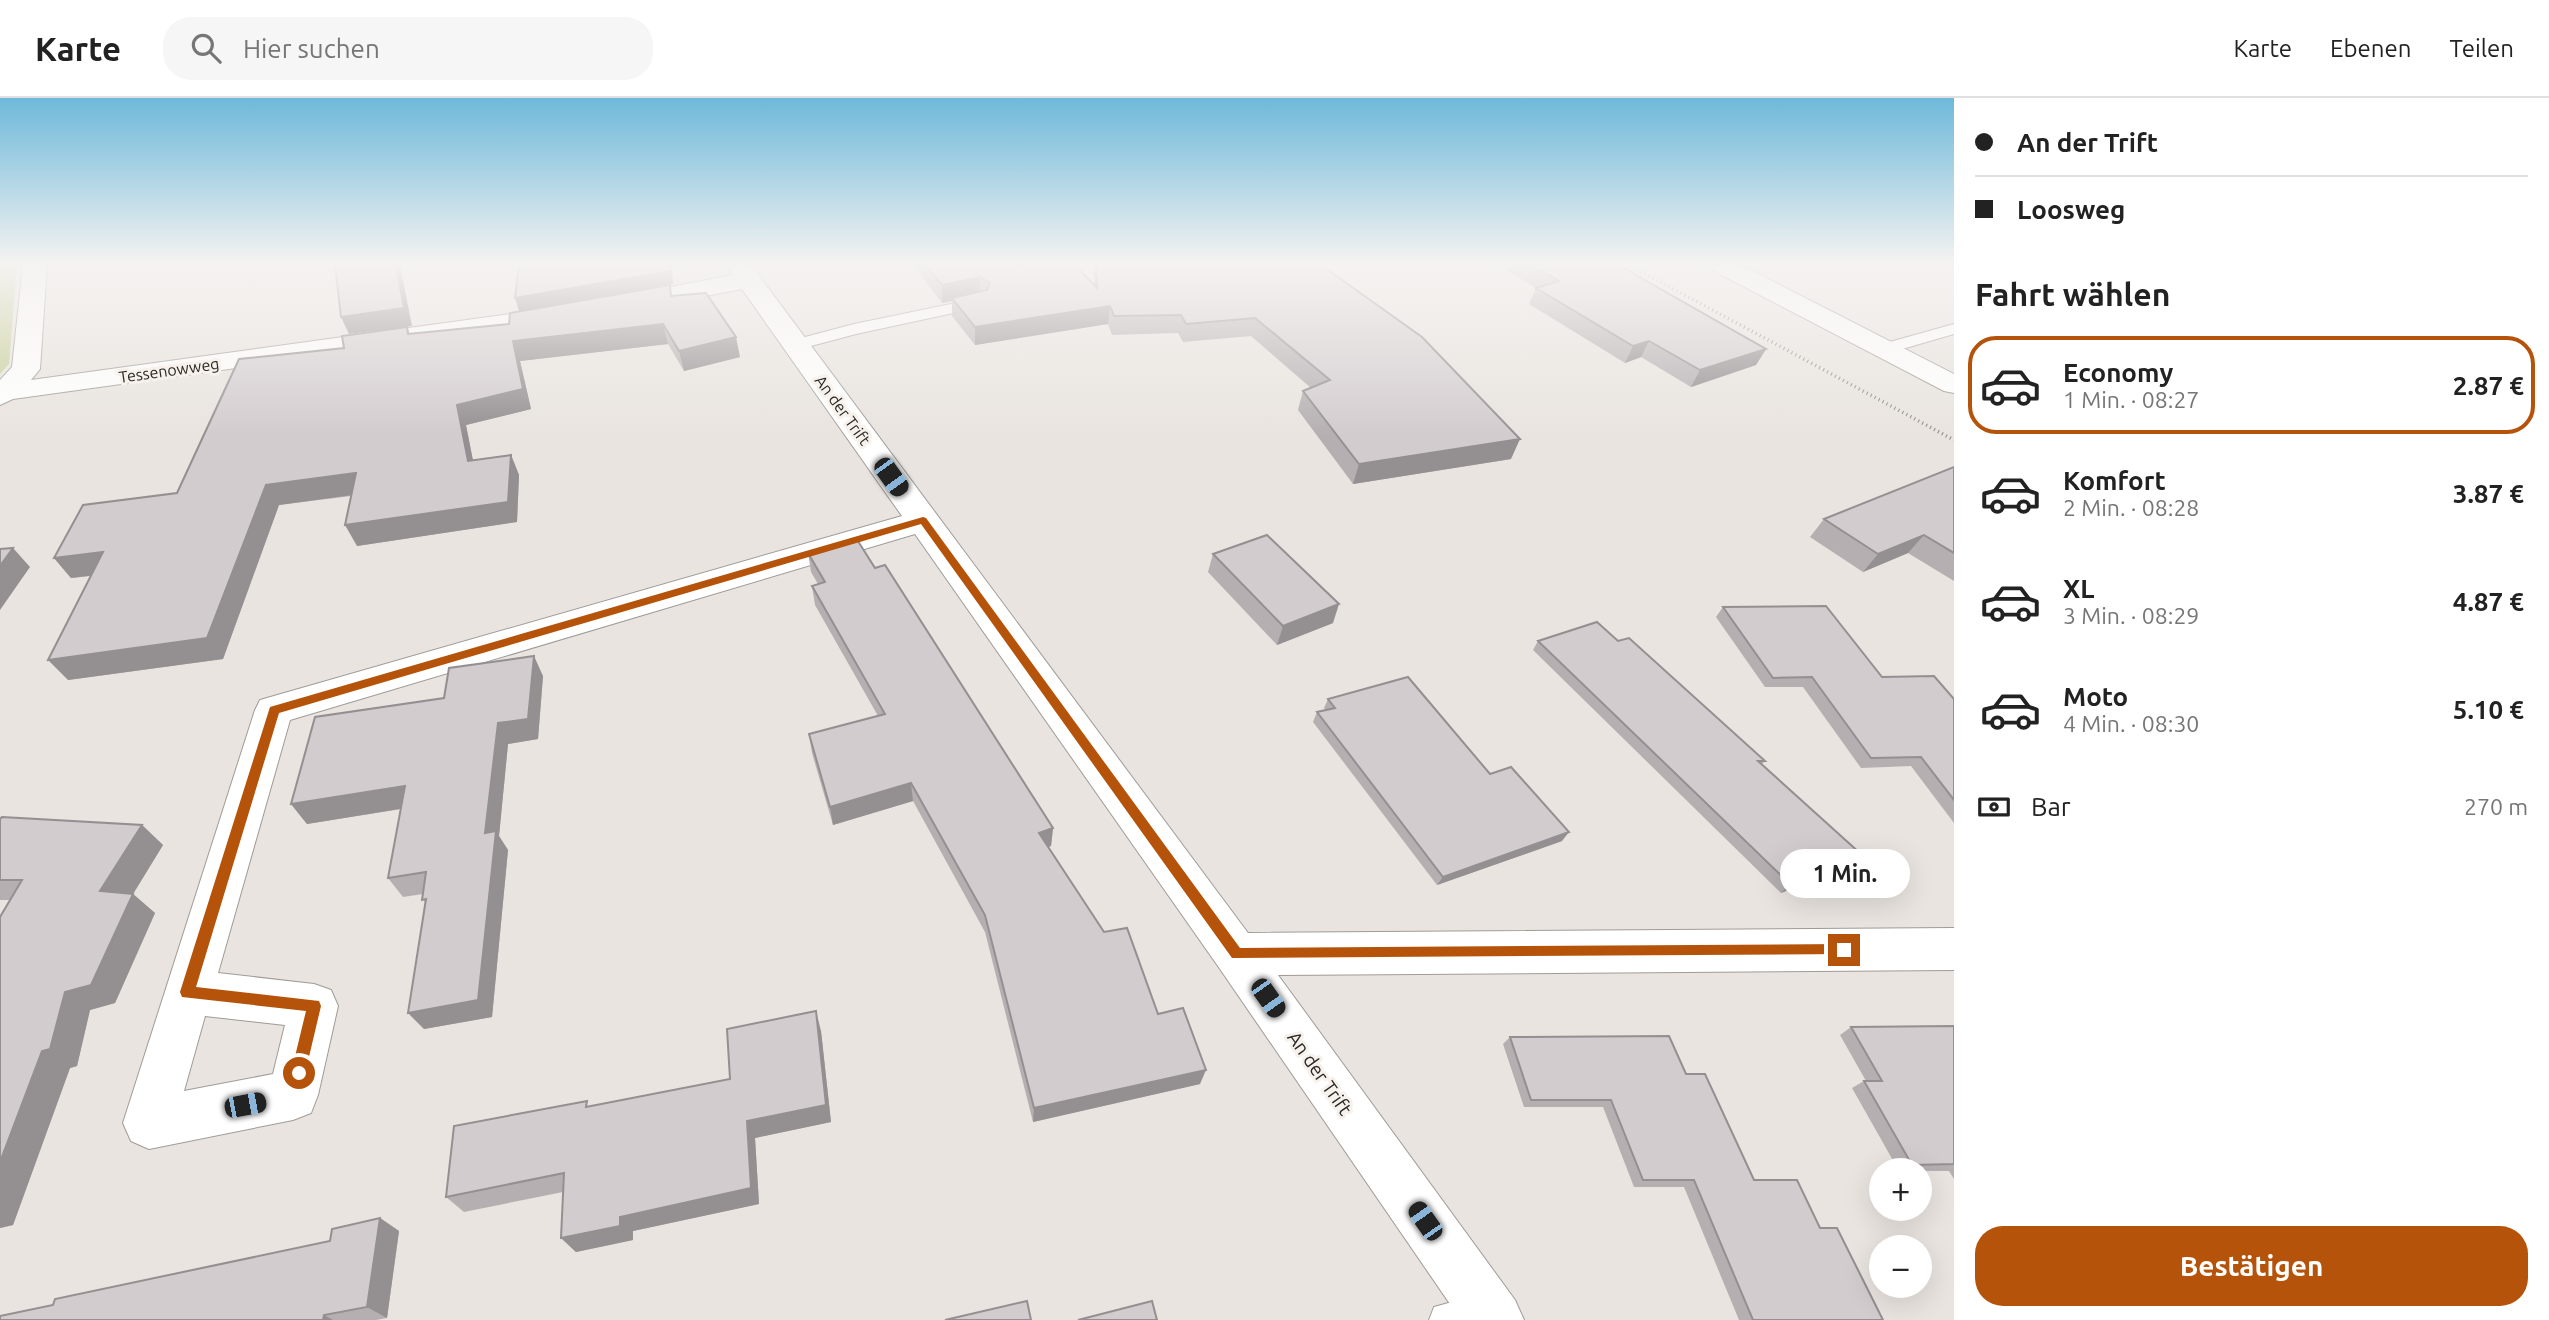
<!DOCTYPE html>
<html lang="de">
<head>
<meta charset="utf-8">
<style>
	body { margin:0; font-family:Ubuntu,sans-serif; background:#f6f6f6; color:#222; height:100vh; display:flex; flex-direction:column; font-size:26px; white-space:nowrap }
	* { box-sizing:border-box; margin:0 }
	p { font-size:23px; color:#767676 }
	.icon { flex:none; width:38px; height:38px; fill:none; stroke:currentColor; stroke-width:2; stroke-linecap:round; stroke-linejoin:round }
	.map { position:relative; flex:1; overflow:hidden }
	.drawer { display:flex; flex-direction:column; background:#fff; width:595px }
	.drawer>* { flex:none }
	.guide { display:grid; align-content:center; height:154px; padding:0 21px; background:#fff }
	.buttons { position:absolute; left:1869px; top:1060px; display:grid; gap:14px }
	.buttons a { display:grid; place-items:center; width:63px; height:63px; border-radius:50%; background:#fff; box-shadow:0 7px 28px #0002; font-size:35px }
	.end { position:absolute; width:32px; height:32px; margin:-16px; border:9px solid #b45309; background:#fff; box-shadow:0 0 0 4px #fff }
	.from { border-radius:50% }
	.bubble { position:absolute; height:49px; border-radius:24px; background:#fff; box-shadow:0 7px 28px #0002; font-size:23px; font-weight:700; line-height:49px; text-align:center }
	.car { position:absolute; width:21px; height:42px; margin:-21px -10px; border-radius:9px; box-shadow:0 0 5px 2px #0007; background:linear-gradient(#222 24%,#8ab4d8 0 40%,#222 0 76%,#8ab4d8 0 86%,#222 0) }
	.guide b { display:flex; align-items:center; gap:24px; height:66px; font-size:26px }
	.guide b+b { border-top:2px solid #e0e0e0 }
	.guide i { width:18px; height:18px; background:#222 }
	ul { padding:0; list-style:none }
	li { display:flex; align-items:center; gap:21px; height:98px; margin:0 14px 10px; padding:0 7px; border:4px solid transparent; border-radius:28px }
	li div { flex:1 }
	li b { display:block; font-size:26px }
	li em { font-style:normal; font-weight:700 }
	li.selected { border-color:#b45309 }
	li>.icon { width:63px; height:63px; stroke-width:1.5 }
	h2 { padding:0 21px; font-size:32px; line-height:84px }
	.pay { display:flex; align-items:center; gap:18px; height:77px; padding:0 21px; font-size:26px }
	.pay p { margin-inline-start:auto }
	.primary-button { display:flex; gap:14px; margin-top:auto; padding:14px 21px }
	.primary-button a { flex:1; height:80px; border-radius:28px; background:#b45309; color:#fff; font-size:28px; font-weight:700; line-height:80px; text-align:center }
	header { display:flex; align-items:center; gap:42px; box-sizing:border-box; height:98px; padding:0 35px; background:#fff; border-bottom:2px solid #e0e0e0 }
	header strong { font-size:33px }
	nav { display:flex; gap:38px; margin-inline-start:auto; font-size:24px }
	.search { width:490px; height:63px; background:#f6f6f6; display:flex; align-items:center; gap:18px; box-sizing:border-box; padding:0 24px; border-radius:28px; color:#767676; font-size:26px }
	main { display:flex; flex:1; min-height:0 }
	.map>svg:first-child { display:block }
</style>
</head>
<body>
<header>
<strong>Karte</strong>
<div class="search"><svg class="icon" aria-label="search" viewBox="0 0 24 24"><circle cx="10" cy="10" r="6"/><path d="M15 15l6 6"/></svg>Hier suchen</div>
<nav><a>Karte</a><a>Ebenen</a><a>Teilen</a></nav>
</header>
<main>
<div class="map">
<svg width="1954" height="1222" viewBox="0 0 1954 1222">
	<rect width="100%" height="100%" fill="#e9e4df"/>
	<path fill="#c6cf99" d="M0 167H17L9 266 0 276Z"/>
	<g fill="none" stroke-linecap="round" stroke-linejoin="round">
		<g stroke="#a09b97" stroke-width="2">
			<g id="service">
				<path d="M980 200 988 205 986 208 856 236 796 252 787 247 790 243 854 226Z"/>
				<path d="M1954 226V236L1885 256 1876 251 1879 247Z"/>
				<path d="M1488 1194 1501 1199 1506 1212 1502 1222H1429L1434 1209Z"/>
			</g>
		</g>
		<g stroke="#a09b97" stroke-width="2">
			<g id="minor">
				<path d="M23 167H47L40 271 31 282 560 209 569 211 573 217 569 223 560 225 13 301 0 307V282L12 269Z"/>
				<path d="M726 167H751L1248 835 1954 830V872L1278 877 1515 1202 1524 1222H1461L1220 871 915 436 290 622 218 875 314 886 331 892 338 908 318 997 311 1015 293 1022 149 1051 131 1043 123 1025 255 612 260 602 902 418 742 191 623 214 614 211 610 206 614 201 623 198 733 177ZM205 918 285 927 273 976 184 993Z"/>
				<path d="M1709 167H1741L1954 276V295L1944 293 1712 172Z"/>
			</g>
		</g>
		<path stroke="#888481" stroke-width="3.5" stroke-dasharray="1 3.5" stroke-linecap="butt" d="M1629 167 1954 342"/>
		<use href="#service" fill="#fff" fill-rule="evenodd"/>
		<use href="#minor" fill="#fff" fill-rule="evenodd"/>
	</g>
	<g fill="#b5afb2">
		<path d="M913 167H1075L1094 187V167H1321L1511 361 1353 386 1298 312 1303 293 1311 290 1251 238 1183 244 1178 235 1112 237 1108 226 975 247 952 218V203L942 205Z"/>
		<path d="M1498 167H1618L1766 251 1756 267 1691 289 1641 259 1625 265 1529 206 1536 190Z"/>
		<path d="M673 198 740 259 684 273 668 246 520 263 531 311 466 327 473 362 511 357 519 377 517 424 357 448 351 398 279 407 223 561 68 582 91 478 71 480 54 460 177 395 344 250 407 229 410 236 509 226Z"/>
		<path d="M1954 369V483L1908 455 1863 474 1810 439 1824 421Z"/>
		<path d="M808 455 875 470 1053 730 1051 748 1048 749 1158 916 1200 986 1033 1024 985 834 913 703 833 727 812 655 809 636 878 618 815 507 812 488 818 486 811 474Z"/>
		<path d="M1213 456 1333 525 1277 547 1208 474Z"/>
		<path d="M1723 509 1882 579 1954 601V725L1911 668 1861 670 1803 589H1765L1716 519Z"/>
		<path d="M1538 543H1618L1765 663 1762 666 1852 766 1781 795 1533 552Z"/>
		<path d="M543 578 538 641 508 646 499 738 508 752 492 919 424 931 425 806 423 796 403 799 388 780 401 711 307 726 291 706 444 600Z"/>
		<path d="M1328 601 1490 676 1562 743 1437 787 1313 624 1317 614 1326 612 1324 610Z"/>
		<path d="M0 721 142 727 163 747 133 796 155 815 115 905 90 912 77 968 70 970 13 1127 0 1130V819L10 802H0Z"/>
		<path d="M1954 928V1081L1949 1073H1899L1852 990 1864 983H1866L1840 937 1851 929Z"/>
		<path d="M821 933 831 1024 755 1040 759 1106 633 1133V1142L576 1154 561 1140 563 1094 464 1114 446 1099 591 1008 730 981Z"/>
		<path d="M1510 939 1686 976 1754 1082 1820 1130 1883 1222H1739L1684 1089H1634L1603 1009H1524L1503 946Z"/>
		<path d="M380 1120 399 1133 387 1220 376 1222H0L53 1207 330 1143Z"/>
	</g>
	<g fill="#948f91">
		<path d="M396 167H400L412 228 349 236 341 219Z"/>
		<path d="M670 167H672L673 186 519 213 515 200Z"/>
		<path d="M980 179 979 197 952 200V203L942 205V187Z"/>
		<path d="M1110 208 1108 226 975 247V229Z"/>
		<path d="M663 226 668 246 520 263 531 311 466 327 477 384 468 363 457 307 513 243Z"/>
		<path d="M736 239 740 259 684 273 679 253Z"/>
		<path d="M1649 243 1641 259 1625 265 1633 248Z"/>
		<path d="M1766 251 1756 267 1691 289 1700 272Z"/>
		<path d="M1520 341 1511 361 1353 386 1359 366Z"/>
		<path d="M511 357 519 377 517 424 357 448 345 427Z"/>
		<path d="M356 375 367 395 279 407 223 561 68 582 48 562 266 387Z"/>
		<path d="M1924 437 1908 455 1863 474 1878 456Z"/>
		<path d="M13 450 30 469 0 512V468Z"/>
		<path d="M103 454 120 474 71 480 54 460Z"/>
		<path d="M1339 506 1333 525 1277 547 1283 528Z"/>
		<path d="M534 558 543 578 538 641 508 646 499 738 508 752 492 919 424 931 408 915 485 735 498 625Z"/>
		<path d="M911 685 913 703 833 727 830 709Z"/>
		<path d="M405 688 418 708 307 726 291 706Z"/>
		<path d="M142 727 163 747 133 796 155 815 115 905 90 912 77 968 70 970 13 1127 0 1130V1064L65 894 100 793Z"/>
		<path d="M1053 730 1051 748 1038 753 1039 735Z"/>
		<path d="M1569 734 1562 743 1437 787 1443 779Z"/>
		<path d="M1862 757 1852 766 1781 795 1790 786Z"/>
		<path d="M816 913 821 933 831 1024 755 1040 759 1106 633 1133V1142L576 1154 561 1140 620 1119 747 1023Z"/>
		<path d="M1206 972 1200 986 1033 1024 1034 1010Z"/>
		<path d="M380 1120 399 1133 387 1220 367 1209Z"/>
		<path d="M324 1217 333 1222H323Z"/>
	</g>
	<g fill="#d3cccf" stroke="#948f91" stroke-width="2">
		<path d="M335 167H396L404 210 341 219Z"/>
		<path d="M519 167H670V173L515 200Z"/>
		<path d="M926 167H1075L1097 190 1096 167H1321L1422 239 1520 341 1359 366 1303 293 1330 282 1255 220 1186 226 1181 217 1114 218 1110 208 975 229 952 200 987 192 990 185 980 179 942 187Z"/>
		<path d="M1531 167H1618L1766 251 1700 272 1649 243 1633 248 1536 190 1559 183Z"/>
		<path d="M670 187 671 198 706 195 736 239 679 253 663 226 513 243 523 291 457 307 468 363 511 357 508 404 345 427 356 375 266 387 207 540 48 562 103 454 54 460 83 407 177 395 239 261 344 250 342 238 407 229 408 236 509 226 510 215Z"/>
		<path d="M1954 369V455L1924 437 1878 456 1824 421Z"/>
		<path d="M1267 437 1339 506 1283 528 1213 456Z"/>
		<path d="M856 440 875 470 885 467 1053 730 1039 735 1104 834 1127 830 1158 916 1183 910 1206 972 1034 1010 985 817 911 685 830 709 809 636 885 616 812 488 825 484 808 455Z"/>
		<path d="M13 450 0 468V451Z"/>
		<path d="M1826 508 1882 579 1934 578 1954 601V702L1921 659 1871 660 1812 579 1773 580 1723 509Z"/>
		<path d="M1597 524 1618 543 1629 540 1765 663H1758L1862 757 1790 786 1538 543Z"/>
		<path d="M534 558 528 621 498 625 485 735 496 733 478 902 408 915 426 801 422 802 426 774 388 780 405 688 291 706 315 619 444 600 449 570Z"/>
		<path d="M1408 579 1490 676 1511 669 1569 734 1443 779 1317 614 1335 610 1328 601Z"/>
		<path d="M2 719 142 727 100 793 133 796 91 887 65 894 50 951 42 953 0 1064V819L22 782H0V721Z"/>
		<path d="M816 913 826 1007 747 1023 751 1090 620 1119V1128L561 1140 564 1075 446 1099 454 1028 587 1003 586 1009 730 981 727 931Z"/>
		<path d="M1954 928V1066L1912 1067 1864 983H1882L1851 929Z"/>
		<path d="M1669 938 1686 976H1705L1754 1082H1797L1820 1130H1837L1883 1222H1753L1694 1082H1643L1611 1002H1531L1510 939Z"/>
		<path d="M380 1120 367 1209 324 1217 323 1222H0V1218L53 1207 55 1201 330 1143 332 1131Z"/>
		<path d="M1027 1203 1031 1222H945Z"/>
		<path d="M1152 1203 1157 1222H1078Z"/>
	</g>
	<linearGradient id="sky" x2="0" y2="1"><stop stop-color="#6eb9da"/><stop offset="0.49" stop-color="#f5f3f1"/><stop offset="1" stop-color="#f5f3f1" stop-opacity="0"/></linearGradient>
	<rect width="1954" height="338" fill="url(#sky)"/>
	<path fill="#b45309" d="M923 419 926 420 1240 850 1844 846 1850 852 1848 856 1232 860 921 426 279 615 196 889 319 903 321 908 304 980 299 982 293 980 291 975 306 913 182 899 180 894 270 609Z"/>
	<g text-anchor="middle" dominant-baseline="central" stroke-width="6" stroke-linejoin="round" paint-order="stroke">
		<g font-size="16" fill="#292725" stroke="#f7f1ec">
			<text transform="translate(169 272) rotate(-8)">Tessenowweg</text>
			<text transform="translate(843 312) rotate(54)">An der Trift</text>
		</g>
		<g font-size="19" fill="#292725" stroke="#f7f1ec">
			<text transform="translate(1320 975) rotate(55)">An der Trift</text>
		</g>
	</g>
</svg>
<div class="buttons">
<a>+</a>
<a>−</a>
</div>
<i class="end from" style="left:299px;top:975px"></i>
<i class="end" style="left:1844px;top:852px"></i>
<div class="bubble" style="left:1780px;top:751px;width:130px">1 Min.</div>
<i class="car" style="left:891px;top:379px;rotate:144deg"></i>
<i class="car" style="left:1268px;top:900px;rotate:145deg"></i>
<i class="car" style="left:245px;top:1007px;rotate:79deg"></i>
<i class="car" style="left:1425px;top:1123px;rotate:325deg"></i>
</div>
<section class="drawer">
<div class="guide">
<b><i class="from"></i>An der Trift</b>
<b><i></i>Loosweg</b>
</div>
<h2>Fahrt wählen</h2>
<ul>
<li class="selected"><svg class="icon" aria-label="car" viewBox="0 0 24 24"><path d="M5 17H2v-5l4-1 3-4h7l3 4 3 1v5h-3M9 17h6M6 11h13"/><circle cx="7" cy="17" r="2"/><circle cx="17" cy="17" r="2"/></svg><div><b>Economy</b><p>1 Min. · 08:27</p></div><em>2.87 €</em></li>
<li><svg class="icon" aria-label="car" viewBox="0 0 24 24"><path d="M5 17H2v-5l4-1 3-4h7l3 4 3 1v5h-3M9 17h6M6 11h13"/><circle cx="7" cy="17" r="2"/><circle cx="17" cy="17" r="2"/></svg><div><b>Komfort</b><p>2 Min. · 08:28</p></div><em>3.87 €</em></li>
<li><svg class="icon" aria-label="car" viewBox="0 0 24 24"><path d="M5 17H2v-5l4-1 3-4h7l3 4 3 1v5h-3M9 17h6M6 11h13"/><circle cx="7" cy="17" r="2"/><circle cx="17" cy="17" r="2"/></svg><div><b>XL</b><p>3 Min. · 08:29</p></div><em>4.87 €</em></li>
<li><svg class="icon" aria-label="car" viewBox="0 0 24 24"><path d="M5 17H2v-5l4-1 3-4h7l3 4 3 1v5h-3M9 17h6M6 11h13"/><circle cx="7" cy="17" r="2"/><circle cx="17" cy="17" r="2"/></svg><div><b>Moto</b><p>4 Min. · 08:30</p></div><em>5.10 €</em></li>
</ul>
<div class="pay"><svg class="icon" aria-label="cash" viewBox="0 0 24 24"><path d="M3 7h18v10H3z"/><circle cx="12" cy="12" r="2"/></svg>Bar<p>270 m</p></div>
<div class="primary-button"><a>Bestätigen</a></div>
</section>
</main>
</body>
</html>
